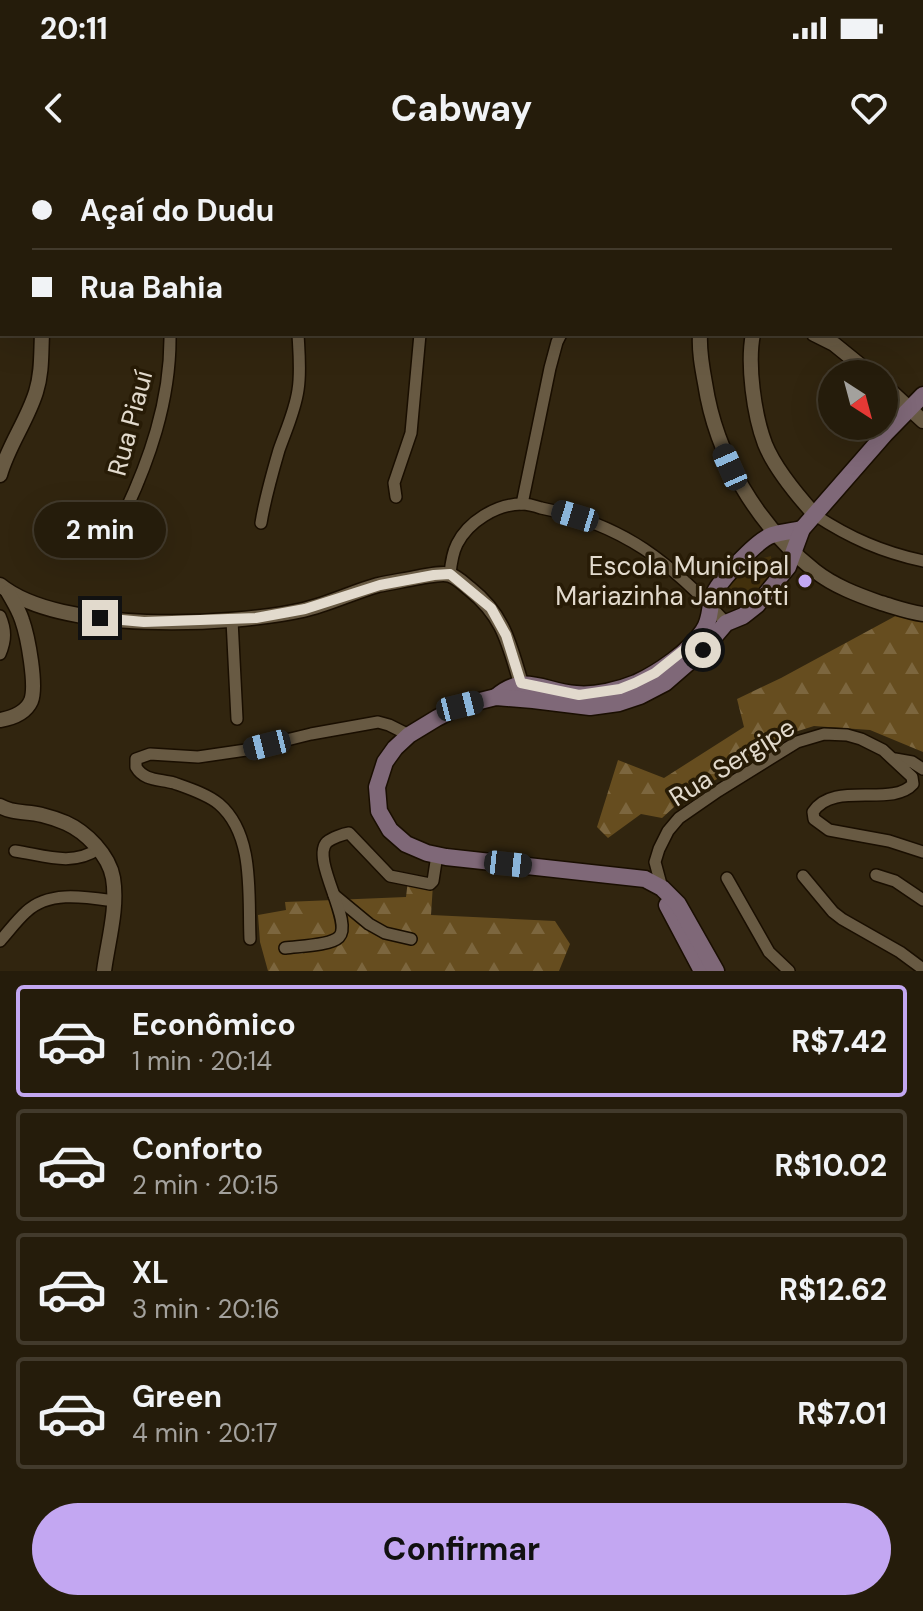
<!DOCTYPE html>
<html lang="pt">
<head>
<meta charset="utf-8">
<style>
	body { margin:0; font-family:"DM Sans",sans-serif; background:#312919; color:#f1f3f6; height:100vh; display:flex; flex-direction:column; font-size:30px; white-space:nowrap }
	* { box-sizing:border-box; margin:0 }
	p { font-size:26px; color:#a3a19d }
	.icon { flex:none; width:44px; height:44px; fill:none; stroke:currentColor; stroke-width:2; stroke-linecap:round; stroke-linejoin:round }
	.map { position:relative; height:811px; overflow:hidden }
	.side { display:flex; flex-direction:column; background:#251c0b; flex:1 }
	.side>* { flex:none }
	.top-card { position:absolute; left:0px; top:0px; width:924px; height:176px; box-shadow:0 8px 32px #0002,0 0 0 2px #423a2c; display:grid; align-content:center; height:176px; padding:0 32px; background:#251c0b }
	.needle { width:52px; rotate:144deg }
	.controls { position:absolute; left:818px; top:200px; display:grid; gap:16px }
	.controls a { display:grid; place-items:center; width:80px; height:80px; border-radius:50%; background:#251c0b; box-shadow:0 8px 32px #0002,0 0 0 2px #423a2c; font-size:40px }
	.end { position:absolute; width:36px; height:36px; margin:-18px; border:10px solid #e2dacd; background:#111; box-shadow:0 0 0 4px #111 }
	.from { border-radius:50% }
	.bubble { position:absolute; height:56px; border-radius:28px; background:#251c0b; box-shadow:0 8px 32px #0002,0 0 0 2px #423a2c; font-size:26px; font-weight:700; line-height:56px; text-align:center }
	.car { position:absolute; width:24px; height:48px; margin:-24px -12px; border-radius:10px; box-shadow:0 0 6px 2px #0007; background:linear-gradient(#222 24%,#8ab4d8 0 40%,#222 0 76%,#8ab4d8 0 86%,#222 0) }
	.top-card b { display:flex; align-items:center; gap:28px; height:76px; font-size:30px }
	.top-card b+b { border-top:2px solid #423a2c }
	.top-card i { width:20px; height:20px; background:#f1f3f6 }
	ul { padding:14px 0 0; list-style:none }
	li { display:flex; align-items:center; gap:24px; height:112px; margin:0 16px 12px; padding:0 16px; border:4px solid #423a2c; border-radius:8px }
	li div { flex:1 }
	li b { display:block; font-size:30px }
	li em { font-style:normal; font-weight:700 }
	li.on { border-color:#c3a7f2 }
	li>.icon { width:72px; height:72px; stroke-width:1.5 }
	.primary-button { display:flex; gap:16px; margin-top:auto; padding:16px 32px }
	.primary-button a { flex:1; height:92px; border-radius:48px; background:#c3a7f2; color:#111; font-size:32px; font-weight:700; line-height:92px; text-align:center }
	.status { display:flex; justify-content:space-between; align-items:center; height:56px; padding:0 40px; background:#251c0b; direction:ltr }
	.status svg { height:22px; fill:currentColor }
	header { display:flex; justify-content:space-between; align-items:center; height:104px; padding:0 32px; background:#251c0b; font-size:36px; font-weight:700 }
	.map>svg:first-child { display:block }
</style>
</head>
<body>
<div class="status"><b>20:11</b><svg viewBox="0 0 49 12"><path d="M0 12V9h3v3zM5 12V6h3v6zM10 12V3h3v9zM15 12V0h3v12zM26 1h20v11H26zM47 4h2v5h-2z"/></svg></div>
<header><svg class="icon" aria-label="back" viewBox="0 0 24 24"><path d="M15 5l-7 7 7 7"/></svg>Cabway<svg class="icon" aria-label="heart" viewBox="0 0 24 24"><path d="M12 20l-8-8c-3-5 5-10 8-4 3-6 11-1 8 4z"/></svg></header>
<div class="map">
<svg width="923" height="811" viewBox="0 0 923 811">
	<defs>
		<pattern id="forest-firs" width="22" height="20" patternUnits="userSpaceOnUse" patternTransform="scale(2)"><rect width="22" height="20" fill="#664d1f"/><path d="M5 1l3.5 6h-7zM16 11l3.5 6h-7z" fill="#7c663e"/></pattern>
	</defs>
	<rect width="100%" height="100%" fill="#31250f"/>
	<g fill="url(#forest-firs)">
		<path d="M901 453 923 454V592L870 570 814 566 779 577 750 600 684 638 662 658 641 654 608 678 597 667 618 600 664 618 744 567 737 539 781 518Z"/>
		<path d="M408 720 433 724 431 755 555 761 570 784 559 811H268L260 782 258 755 286 750 285 742 406 737Z"/>
	</g>
	<path fill="#42300c" d="M771 396 773 411 742 449 729 447 724 441 721 432 752 401Z"/>
	<g fill="none" stroke-linecap="round" stroke-linejoin="round">
		<g stroke="#190e00" stroke-width="14">
			<g id="minor">
				<path d="M195 2 196 0"/>
				<path d="M329 2 330 0"/>
				<path d="M590 2 592 0"/>
				<path d="M759 2 760 0"/>
				<path d="M922 56 923 57"/>
				<path d="M396 337 394 323 411 273 420 174"/>
				<path d="M522 344 550 208 557 182 561 174"/>
				<path d="M815 355C850 378 882 392 923 401"/>
				<path d="M120 362C149 303 171 240 170 174"/>
				<path d="M261 363C265 338 272 314 279 290 286 270 295 251 298 230 301 212 299 193 298 174"/>
				<path d="M450 414C451 404 452 394 457 384 468 362 496 344 522 344 528 344 535 346 541 348 577 355 612 368 644 389 675 410 701 435 726 463"/>
				<path d="M0 456C6 470 6 480 0 494"/>
				<path d="M232 460 237 559"/>
				<path d="M895 599 912 602 923 609"/>
				<path d="M15 691C43 695 72 707 98 689"/>
				<path d="M876 715 895 721 923 740"/>
				<path d="M803 716 833 752 842 759 900 792 923 809"/>
				<path d="M727 718 769 792 789 811"/>
				<path d="M662 728 655 702 659 689 668 671 679 658 718 631 797 582 824 574 847 575 861 579 883 590 912 617 913 624C892 648 833 620 813 652L814 659 829 670 889 681 923 692"/>
				<path d="M334 735 369 764 385 773 411 779"/>
				<path d="M250 779C248 735 255 675 219 644 207 634 188 628 174 623 159 619 144 621 136 607V599L150 594 198 597 246 590 311 574 378 562 389 565 409 575"/>
				<path d="M0 781C9 771 17 760 26 752 49 730 86 737 114 741"/>
				<path d="M285 788C298 786 330 786 339 777 354 762 310 699 327 682 332 678 343 674 349 673L390 716 430 724 433 721 437 695"/>
			</g>
		</g>
		<g stroke="#190e00" stroke-width="17">
			<g id="tertiary">
				<path d="M428 0 434 2"/>
				<path d="M31 2V0"/>
				<path d="M823 2 824 0"/>
				<path d="M700 174C699 191 702 207 705 223 716 296 757 365 815 411 834 426 858 435 881 443 895 447 908 452 923 454"/>
				<path d="M753 174C747 204 754 255 765 284 775 309 797 335 815 355"/>
				<path d="M814 174 834 184 871 214"/>
				<path d="M884 225 923 261"/>
				<path d="M0 315C8 286 27 261 36 232 42 213 41 194 42 174"/>
				<path d="M0 425C60 474 230 466 303 450 329 444 353 432 378 425 392 422 406 420 420 417 429 416 442 412 450 415 457 417 465 425 470 429 504 456 509 484 521 523"/>
				<path d="M0 560C12 558 25 554 31 541 37 526 28 477 22 460 19 450 13 441 8 432"/>
				<path d="M0 646C13 654 28 651 42 655 50 657 59 660 66 663 86 672 109 695 113 718 118 748 108 781 104 811"/>
			</g>
		</g>
		<g stroke="#190e00" stroke-width="19">
			<g id="secondary">
				<path d="M496 537C524 512 544 532 576 534 595 536 619 530 636 523 658 513 690 491 703 471 711 460 709 448 713 436 718 422 757 380 772 375 781 372 792 371 802 369"/>
				<path d="M667 745 702 811"/>
				<path d="M716 811 678 744 662 728 645 719 446 697 427 693 406 684 390 670 379 651 377 627 385 602 395 588 409 575 437 558 460 546 496 537 533 540 590 547 619 543 640 536 665 523 703 490 726 463 743 456 757 445 788 407 802 369 885 274 923 235"/>
			</g>
		</g>
		<use href="#minor" stroke="#685a43" stroke-width="11"/>
		<use href="#tertiary" stroke="#685a43" stroke-width="14"/>
		<use href="#secondary" stroke="#7f6878" stroke-width="16"/>
	</g>
	<g fill="none" stroke-linecap="round" stroke-linejoin="round">
		<path stroke="#e2dacd" stroke-width="10" d="M100 458 144 462 256 458 305 449 380 425 434 415 450 414 491 448 506 475 521 523 579 535 620 529 635 523 655 513 695 481 703 490"/>
	</g>
	<circle fill="#c3a7f2" stroke="#271b06" stroke-width="3" cx="805" cy="421" r="8"/>
	<g text-anchor="middle" dominant-baseline="central" stroke-width="7" stroke-linejoin="round" paint-order="stroke">
		<g font-size="26" fill="#e2dacd" stroke="#271b06">
			<text transform="translate(130 263) rotate(-75)">Rua Piauí</text>
			<text transform="translate(732 602) rotate(-32)">Rua Sergipe</text>
		</g>
		<g font-size="26" fill="#e2dacd" stroke="#271b06" text-anchor="end">
			<text x="789" y="406">Escola Municipal<tspan x="789" dy="30">Mariazinha Jannotti</tspan></text>
		</g>
	</g>
</svg>
<div class="controls">
<a><svg class="needle" viewBox="-14 -14 28 28"><path d="M0-13l5 13h-10z" fill="#e53935"/><path d="M0 13l5-13h-10z" fill="#a3a19d"/></svg></a>
</div>
<i class="end from" style="left:703px;top:490px"></i>
<i class="end" style="left:100px;top:458px"></i>
<div class="bubble" style="left:34px;top:342px;width:132px">2 min</div>
<i class="car" style="left:730px;top:307px;rotate:336deg"></i>
<i class="car" style="left:575px;top:356px;rotate:287deg"></i>
<i class="car" style="left:460px;top:546px;rotate:76deg"></i>
<i class="car" style="left:267px;top:585px;rotate:256deg"></i>
<i class="car" style="left:508px;top:704px;rotate:96deg"></i>
<div class="top-card">
<b><i class="from"></i>Açaí do Dudu</b>
<b><i></i>Rua Bahia</b>
</div>
</div>
<section class="side">
<ul>
<li class="on"><svg class="icon" aria-label="car" viewBox="0 0 24 24"><path d="M5 17H2v-5l4-1 3-4h7l3 4 3 1v5h-3M9 17h6M6 11h13"/><circle cx="7" cy="17" r="2"/><circle cx="17" cy="17" r="2"/></svg><div><b>Econômico</b><p>1 min · 20:14</p></div><em>R$7.42</em></li>
<li><svg class="icon" aria-label="car" viewBox="0 0 24 24"><path d="M5 17H2v-5l4-1 3-4h7l3 4 3 1v5h-3M9 17h6M6 11h13"/><circle cx="7" cy="17" r="2"/><circle cx="17" cy="17" r="2"/></svg><div><b>Conforto</b><p>2 min · 20:15</p></div><em>R$10.02</em></li>
<li><svg class="icon" aria-label="car" viewBox="0 0 24 24"><path d="M5 17H2v-5l4-1 3-4h7l3 4 3 1v5h-3M9 17h6M6 11h13"/><circle cx="7" cy="17" r="2"/><circle cx="17" cy="17" r="2"/></svg><div><b>XL</b><p>3 min · 20:16</p></div><em>R$12.62</em></li>
<li><svg class="icon" aria-label="car" viewBox="0 0 24 24"><path d="M5 17H2v-5l4-1 3-4h7l3 4 3 1v5h-3M9 17h6M6 11h13"/><circle cx="7" cy="17" r="2"/><circle cx="17" cy="17" r="2"/></svg><div><b>Green</b><p>4 min · 20:17</p></div><em>R$7.01</em></li>
</ul>
<div class="primary-button"><a>Confirmar</a></div>
</section>
</body>
</html>
